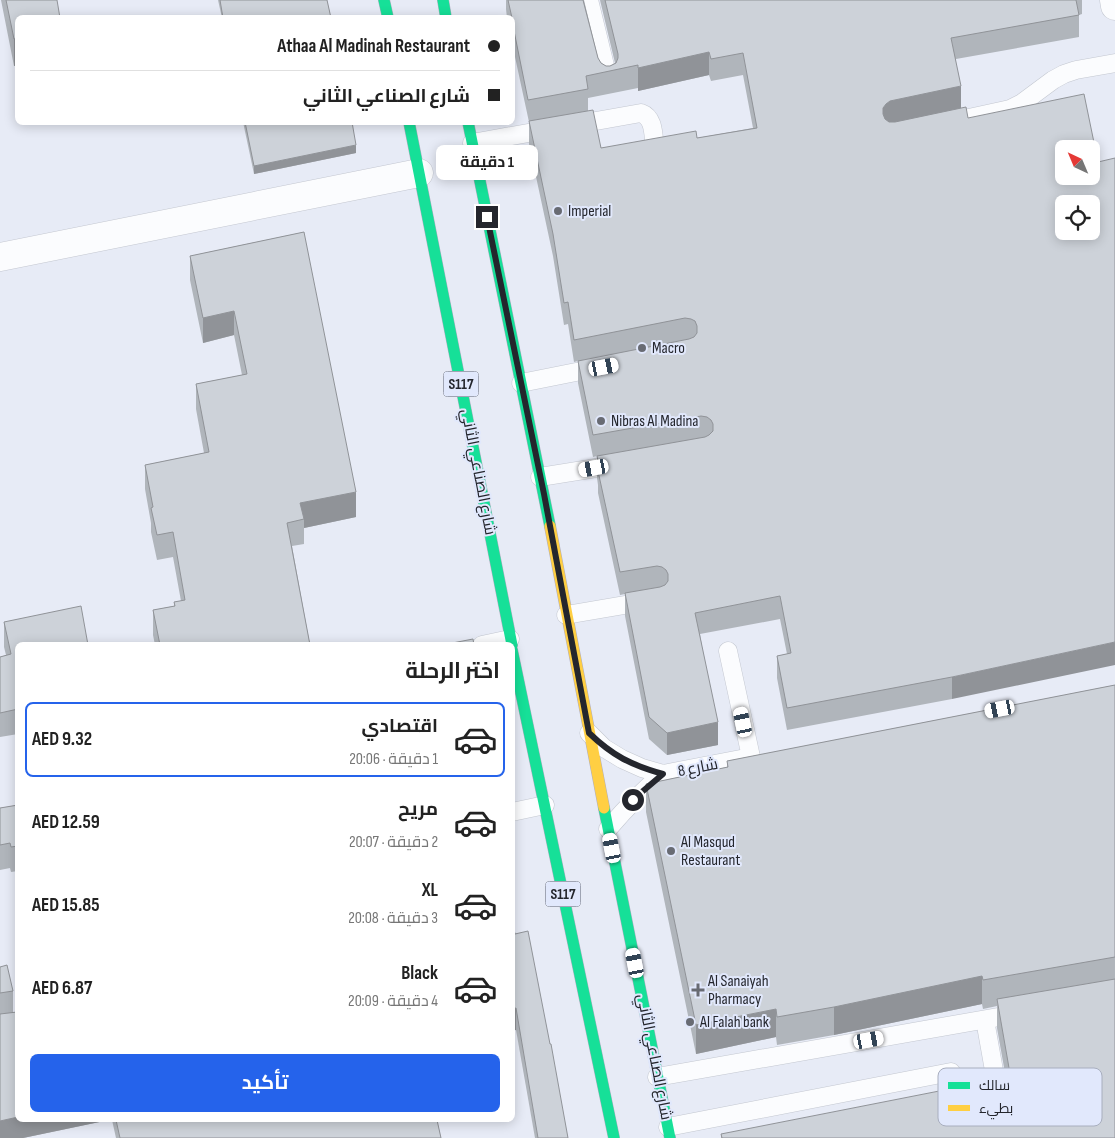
<!DOCTYPE html>
<html lang="ar">
<head>
<meta charset="utf-8">
<style>
	body { margin:0; font-family:"Sofia Sans Condensed",Cairo,sans-serif; background:#f6f6f6; color:#222; direction:rtl; height:100vh; display:flex; flex-direction:column; font-size:19px; white-space:nowrap }
	* { box-sizing:border-box; margin:0 }
	p { font-size:16px; color:#767676 }
	.icon { flex:none; width:28px; height:28px; fill:none; stroke:currentColor; stroke-width:2; stroke-linecap:round; stroke-linejoin:round }
	.map { position:relative; flex:1; overflow:hidden; direction:ltr }
	.details { position:absolute; left:15px; top:642px; width:500px; height:480px; display:flex; flex-direction:column; background:#fff; border-radius:8px; box-shadow:0 2px 12px #0003; direction:rtl }
	.details>* { flex:none }
	.guide { position:absolute; left:15px; top:15px; width:500px; height:110px; border-radius:8px; box-shadow:0 2px 12px #0003; direction:rtl; display:grid; align-content:center; height:110px; padding:0 15px; background:#fff }
	.needle { width:32px; rotate:316deg }
	.buttons { position:absolute; left:1055px; top:140px; display:grid; gap:10px }
	.buttons a { display:grid; place-items:center; width:45px; height:45px; border-radius:8px; background:#fff; box-shadow:0 2px 12px #0003; font-size:25px }
	.end { position:absolute; width:22px; height:22px; margin:-11px; border:6px solid #24262d; background:#fff; box-shadow:0 0 0 2px #fff }
	.from { border-radius:50% }
	.bubble { position:absolute; height:35px; border-radius:8px; background:#fff; box-shadow:0 2px 12px #0003; font-size:16px; font-weight:700; line-height:35px; text-align:center; direction:rtl }
	.car { position:absolute; width:15px; height:30px; margin:-15px -8px; border-radius:6px; box-shadow:0 0 4px 1px #0007; background:linear-gradient(#fff 24%,#345 0 40%,#fff 0 76%,#345 0 86%,#fff 0) }
	.guide b { display:flex; align-items:center; gap:18px; height:48px; font-size:19px }
	.guide b+b { border-top:1px solid #e0e0e0 }
	.guide i { width:12px; height:12px; background:#222 }
	ul { padding:0; list-style:none }
	li { display:flex; align-items:center; gap:15px; height:75px; margin:0 10px 8px; padding:0 5px; border:2px solid transparent; border-radius:8px }
	li div { flex:1 }
	li b { display:block; font-size:19px }
	li em { font-style:normal; font-weight:700 }
	li.on { border-color:#2563eb }
	li>.icon { width:45px; height:45px; stroke-width:1.5 }
	h2 { padding:0 15px; font-size:22px; line-height:60px }
	.primary-button { display:flex; gap:10px; margin-top:auto; padding:10px 15px }
	.primary-button a { flex:1; height:58px; border-radius:8px; background:#2563eb; color:#fff; font-size:20px; font-weight:700; line-height:58px; text-align:center }
	.map>svg:first-child { display:block }
</style>
</head>
<body>
<div class="map">
<svg width="1115" height="1138" viewBox="0 0 1115 1138">
	<rect width="100%" height="100%" fill="#e7ebf6"/>
	<g fill="none" stroke-linecap="round" stroke-linejoin="round">
		<g stroke="#c3c7d0" stroke-width="19">
			<g id="lane">
				<path d="M589 0 608 78"/>
				<path d="M946 123 1010 109 1022 103 1053 80 1064 74 1076 70 1115 63"/>
				<path d="M472 143 641 113C655 118 653 136 655 149"/>
				<path d="M521 383 601 367"/>
				<path d="M540 477 621 464"/>
				<path d="M566 615 648 601"/>
				<path d="M482 645 510 639"/>
				<path d="M728 651 751 757"/>
				<path d="M589 733 604 748 622 759 642 768 663 774 751 757"/>
				<path d="M512 812 545 805"/>
				<path d="M608 829C625 809 642 791 663 774"/>
				<path d="M985 1020 1006 1138"/>
				<path d="M657 1077 1021 1013"/>
				<path d="M668 1127 951 1072"/>
			</g>
		</g>
		<g stroke="#c3c7d0" stroke-width="29">
			<g id="street">
				<path d="M1114 0 1115 6"/>
				<path d="M0 257 419 173"/>
			</g>
		</g>
		<g stroke="#b0aec1" stroke-width="12">
			<g id="fast">
				<path d="M384 0 388 18"/>
				<path d="M443 0 446 18"/>
				<path d="M409 122 512 645"/>
				<path d="M468 122 550 526"/>
				<path d="M512 650 614 1138"/>
				<path d="M604 808 670 1138"/>
			</g>
		</g>
		<g stroke="#b0aec1" stroke-width="12">
			<path id="slow" d="M550 526 604 808"/>
		</g>
		<use href="#lane" stroke="#fbfcfe" stroke-width="18"/>
		<use href="#street" stroke="#fbfcfe" stroke-width="28"/>
		<use href="#fast" stroke="#16e098" stroke-width="11"/>
		<use href="#slow" stroke="#ffcf43" stroke-width="11"/>
	</g>
	<g fill="#b0b5bb" fill-rule="evenodd">
		<path d="M1 0H57L18 18V65L14 66Z"/>
		<path d="M218 0H327L331 18H222Z"/>
		<path d="M506 0H584L598 58 601 63 606 66H610L615 63 600 0H1082V14L1079 15V37L956 59 952 699 787 730 777 678V656L787 654 780 619 700 634 718 745 667 755 649 739 625 616V594L620 595 598 493V485L597 478V456L593 457 578 383V361L574 362 568 324 564 325 553 256 529 144V122L512 43V18H507L506 9ZM709 75 711 81 743 75 753 128 697 138 601 148 588 111V98L638 88V91Z"/>
		<path d="M243 122H352L356 153 254 174Z"/>
		<path d="M304 232 356 517 304 528V544L292 546 310 645H155L153 635V610L174 606V602L181 601 173 557 157 560 151 532V523L145 489V465L204 453 196 409V384L242 375 234 335 203 343 190 280V256Z"/>
		<path d="M4 622 18 645V734L0 737V657L6 655 4 647Z"/>
		<path d="M1115 685V1138H721V1134L996 1112 998 1117 1002 1120H1008L1013 1118 997 1028V1006L983 1009 982 1004 834 1035 777 1045 776 1037 696 1054 646 812V784L727 767V761Z"/>
		<path d="M18 805V871L11 872 10 868 0 870V808Z"/>
		<path d="M515 934 568 1138H535L516 1030Z"/>
		<path d="M0 967 13 991V1013L18 1120H109L23 1138H0Z"/>
		<path d="M112 1120H437L441 1138H116Z"/>
	</g>
	<g fill="#909398">
		<path d="M18 38V65L14 66V39Z"/>
		<path d="M709 52V75L638 91V68Z"/>
		<path d="M961 86V109L883 130V108L886 104 890 101Z"/>
		<path d="M356 145V153L254 174V166Z"/>
		<path d="M234 311V335L203 343V318Z"/>
		<path d="M356 492V517L304 528V519L300 503Z"/>
		<path d="M1115 642V665L952 699V677Z"/>
		<path d="M718 722V745L667 755V733Z"/>
		<path d="M982 976V1004L834 1035V1007Z"/>
		<path d="M516 1008V1030L512 1031V1009Z"/>
		<path d="M776 1009V1037L696 1054V1025Z"/>
		<path d="M18 1117V1120H109L23 1138H0V1121Z"/>
	</g>
	<g fill="#cdd2d9" stroke="#909398" fill-rule="evenodd">
		<path d="M6 0H57L60 18H18V38L14 39Z"/>
		<path d="M220 0H327L331 18H223Z"/>
		<path d="M508 0H583L598 58 601 63 606 66H610L616 63 618 58V54L605 0H1076L1079 15 951 38 961 86 890 101 886 104 883 108V114L885 119 889 122H895L966 107 968 118 1084 94 1098 162 1115 158V642L952 677 787 708 777 656 791 653 780 596 695 613 718 722 667 733 649 717 625 593 660 587 665 585 668 581V574L666 570 662 567 657 566 620 572 598 471 600 470 597 456 705 437 709 435 713 431V424L711 420 707 417 701 416 593 435 578 361 689 339 694 337 697 333V326L695 321 691 319 685 318 574 340 568 302 564 303 553 234 529 121 593 110 601 148 696 131 697 138 757 128 743 53 711 59 709 52 638 68V65L586 76 588 89 528 100 512 21V18ZM1064 149H1091V176H1064ZM1064 204H1091V231H1064Z"/>
		<path d="M245 122H352L356 145 254 166Z"/>
		<path d="M304 232 356 492 300 503 304 519 287 523 310 645H159H160L153 610 175 606 174 602 185 600 173 532 157 535 151 508 153 507 145 465 209 452 196 384 247 374 234 311 203 318 190 256Z"/>
		<path d="M81 606 88 645H18V709L0 713V657L11 654 4 622Z"/>
		<path d="M473 639 474 645H442Z"/>
		<path d="M1115 685V957L983 980 982 976 834 1007 777 1017 776 1009 696 1025 646 784 728 767 727 761Z"/>
		<path d="M18 805V846L11 847 10 843 0 845V808Z"/>
		<path d="M512 920 515 934 528 931 550 1044H551L568 1138H538L516 1008 512 1009Z"/>
		<path d="M7 965 13 991 0 993V967Z"/>
		<path d="M1115 979V1138H722L721 1134 990 1081 996 1112 998 1117 1002 1120H1008L1013 1118 1016 1114V1108L997 999Z"/>
		<path d="M17 1012 18 1117 0 1121V1014Z"/>
		<path d="M116 1120H437L441 1138H120Z"/>
	</g>
	<g fill="none" stroke-linecap="round" stroke-linejoin="round">
		<path stroke="#24262d" stroke-width="6" d="M487 217 544 494 589 733C613 756 631 765 663 774L643 791 633 800"/>
	</g>
	<g fill="#686b73" stroke="#e1e8fc" stroke-width="2">
		<circle cx="558" cy="211" r="5"/>
		<circle cx="642" cy="348" r="5"/>
		<circle cx="601" cy="421" r="5"/>
		<circle cx="671" cy="851" r="5"/>
		<path d="M695.5 982.5h5v5h5v5h-5v5h-5v-5h-5v-5h5z"/>
		<circle cx="690" cy="1022" r="5"/>
	</g>
	<g text-anchor="middle" dominant-baseline="central" stroke-width="4" stroke-linejoin="round" paint-order="stroke">
		<g fill="#e1e8fc" stroke="#5d606b" stroke-width="1">
			<rect x="443.5" y="371.5" width="35" height="25" rx="4"/>
			<rect x="545.5" y="881.5" width="35" height="25" rx="4"/>
		</g>
		<g font-size="15" font-weight="bold" fill="#24262d">
			<text x="461" y="384">S117</text>
			<text x="563" y="894">S117</text>
		</g>
		<g font-size="16" fill="#24262d" stroke="#e1e8fc" text-anchor="start">
			<text x="568" y="211">Imperial</text>
			<text x="652" y="348">Macro</text>
			<text x="611" y="421">Nibras Al Madina</text>
			<text x="681" y="842">Al Masqud<tspan x="681" dy="18">Restaurant</tspan></text>
			<text x="708" y="981">Al Sanaiyah<tspan x="708" dy="18">Pharmacy</tspan></text>
			<text x="700" y="1022">Al Falah bank</text>
		</g>
		<g font-size="16" fill="#24262d" stroke="#e1e8fc">
			<text transform="translate(478 472) rotate(79)">شارع الصناعي الثاني</text>
			<text transform="translate(698 768) rotate(-11)">شارع 8</text>
			<text transform="translate(654 1057) rotate(79)">شارع الصناعي الثاني</text>
		</g>
	</g>
	<rect x="938" y="1068" width="164" height="58" rx="8" fill="#e1e8fc" stroke="#a8aebe" stroke-width="1"/>
	<rect x="948" y="1082" width="22" height="7" fill="#16e098"/>
	<rect x="948" y="1105" width="22" height="6" fill="#ffcf43"/>
	<g font-size="14" fill="#24262d">
		<text x="979" y="1090">سالك</text>
		<text x="979" y="1113">بطيء</text>
	</g>
</svg>
<div class="buttons">
<a><svg class="needle" viewBox="-14 -14 28 28"><path d="M0-13l5 13h-10z" fill="#e53935"/><path d="M0 13l5-13h-10z" fill="#767676"/></svg></a>
<a><svg class="icon" aria-label="locate" viewBox="0 0 24 24"><circle cx="12" cy="12" r="6"/><path d="M12 2v4M12 18v4M2 12h4M18 12h4"/></svg></a>
</div>
<i class="end from" style="left:633px;top:800px"></i>
<i class="end" style="left:487px;top:217px"></i>
<div class="bubble" style="left:436px;top:145px;width:102px">1 دقيقة</div>
<i class="car" style="left:604px;top:367px;rotate:79deg"></i>
<i class="car" style="left:594px;top:468px;rotate:260deg"></i>
<i class="car" style="left:1000px;top:709px;rotate:259deg"></i>
<i class="car" style="left:743px;top:722px;rotate:348deg"></i>
<i class="car" style="left:612px;top:848px;rotate:349deg"></i>
<i class="car" style="left:635px;top:963px;rotate:349deg"></i>
<i class="car" style="left:869px;top:1040px;rotate:80deg"></i>
<div class="guide">
<b><i class="from"></i>Athaa Al Madinah Restaurant</b>
<b><i></i>شارع الصناعي الثاني</b>
</div>
<section class="details">
<h2>اختر الرحلة</h2>
<ul>
<li class="on"><svg class="icon" aria-label="car" viewBox="0 0 24 24"><path d="M5 17H2v-5l4-1 3-4h7l3 4 3 1v5h-3M9 17h6M6 11h13"/><circle cx="7" cy="17" r="2"/><circle cx="17" cy="17" r="2"/></svg><div><b>اقتصادي</b><p>1 دقيقة · 20:06</p></div><em>AED 9.32</em></li>
<li><svg class="icon" aria-label="car" viewBox="0 0 24 24"><path d="M5 17H2v-5l4-1 3-4h7l3 4 3 1v5h-3M9 17h6M6 11h13"/><circle cx="7" cy="17" r="2"/><circle cx="17" cy="17" r="2"/></svg><div><b>مريح</b><p>2 دقيقة · 20:07</p></div><em>AED 12.59</em></li>
<li><svg class="icon" aria-label="car" viewBox="0 0 24 24"><path d="M5 17H2v-5l4-1 3-4h7l3 4 3 1v5h-3M9 17h6M6 11h13"/><circle cx="7" cy="17" r="2"/><circle cx="17" cy="17" r="2"/></svg><div><b>XL</b><p>3 دقيقة · 20:08</p></div><em>AED 15.85</em></li>
<li><svg class="icon" aria-label="car" viewBox="0 0 24 24"><path d="M5 17H2v-5l4-1 3-4h7l3 4 3 1v5h-3M9 17h6M6 11h13"/><circle cx="7" cy="17" r="2"/><circle cx="17" cy="17" r="2"/></svg><div><b>Black</b><p>4 دقيقة · 20:09</p></div><em>AED 6.87</em></li>
</ul>
<div class="primary-button"><a>تأكيد</a></div>
</section>
</div>
</body>
</html>
